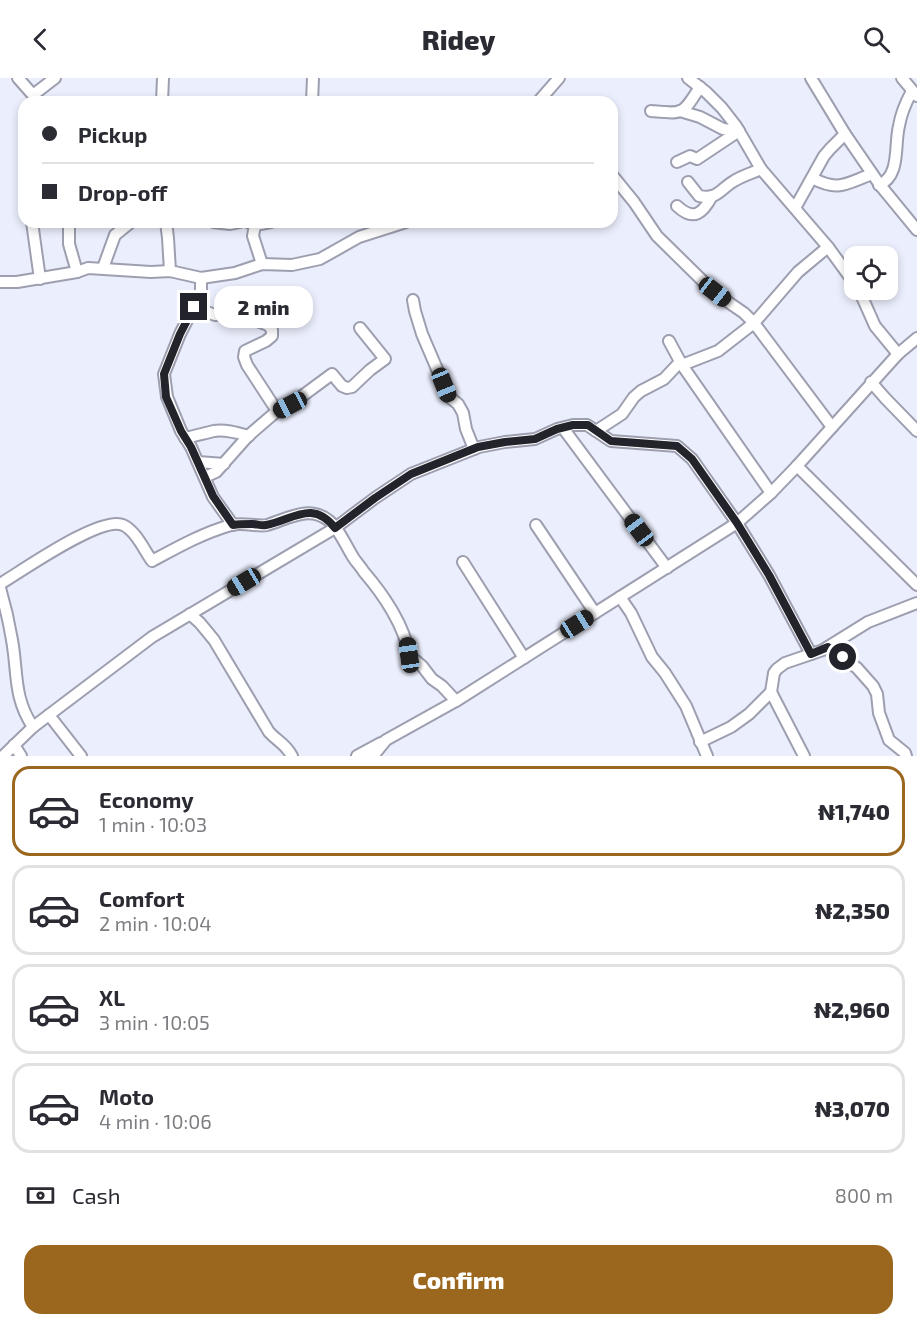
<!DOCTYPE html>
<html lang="en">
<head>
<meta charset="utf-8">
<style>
	body { margin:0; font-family:"Exo 2",sans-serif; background:#f7f7f7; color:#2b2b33; height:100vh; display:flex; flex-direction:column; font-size:22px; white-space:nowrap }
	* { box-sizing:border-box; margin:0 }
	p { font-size:20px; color:#7c7c81 }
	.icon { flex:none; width:33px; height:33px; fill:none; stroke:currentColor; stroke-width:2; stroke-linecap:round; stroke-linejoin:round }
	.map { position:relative; height:678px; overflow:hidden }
	.drawer { display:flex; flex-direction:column; background:#fff; flex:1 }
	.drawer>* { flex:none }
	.top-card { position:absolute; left:18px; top:18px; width:600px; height:132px; border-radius:18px; box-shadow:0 3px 9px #0003; display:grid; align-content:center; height:132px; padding:0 24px; background:#fff }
	.tools { position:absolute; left:844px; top:168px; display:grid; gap:12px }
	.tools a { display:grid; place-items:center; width:54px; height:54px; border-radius:12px; background:#fff; box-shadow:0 3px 9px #0003; font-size:30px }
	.end { position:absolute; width:27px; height:27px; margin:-14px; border:8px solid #23242b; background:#fff; box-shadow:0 0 0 3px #fff }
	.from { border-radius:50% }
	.bubble { position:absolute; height:42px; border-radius:18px; background:#fff; box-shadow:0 3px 9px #0003; font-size:20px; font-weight:800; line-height:42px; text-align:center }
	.car { position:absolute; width:18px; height:36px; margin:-18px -9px; border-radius:8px; box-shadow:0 0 4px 2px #0007; background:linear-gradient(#222 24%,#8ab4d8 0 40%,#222 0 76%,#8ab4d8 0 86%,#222 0) }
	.top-card b { display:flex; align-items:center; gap:21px; height:57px; font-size:22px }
	.top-card b+b { border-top:2px solid #e1e1e2 }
	.top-card i { width:15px; height:15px; background:#2b2b33 }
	ul { padding:10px 0 0; list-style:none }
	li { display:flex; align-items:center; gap:18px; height:90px; margin:0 12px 9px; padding:0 12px; border:3px solid #e1e1e2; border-radius:18px }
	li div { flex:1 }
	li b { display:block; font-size:22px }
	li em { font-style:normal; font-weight:800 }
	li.selected { border-color:#9b661e }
	li>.icon { width:54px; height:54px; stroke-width:1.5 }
	.pay { display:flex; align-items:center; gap:15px; height:66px; padding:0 24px; font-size:22px }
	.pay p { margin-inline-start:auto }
	.primary-button { display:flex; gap:12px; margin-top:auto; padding:12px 24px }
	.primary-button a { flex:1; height:69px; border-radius:18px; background:#9b661e; color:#fff; font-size:24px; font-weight:800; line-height:69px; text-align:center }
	header { display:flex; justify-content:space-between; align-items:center; height:78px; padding:0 24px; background:#fff; font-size:27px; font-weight:800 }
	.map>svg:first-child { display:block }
</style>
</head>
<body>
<header><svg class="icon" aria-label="back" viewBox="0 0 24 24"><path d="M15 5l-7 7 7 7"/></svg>Ridey<svg class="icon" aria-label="search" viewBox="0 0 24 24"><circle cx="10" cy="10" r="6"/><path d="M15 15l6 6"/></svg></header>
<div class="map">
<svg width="917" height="678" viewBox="0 0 917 678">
	<rect width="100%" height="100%" fill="#ebeefc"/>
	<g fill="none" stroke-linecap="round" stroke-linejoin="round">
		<g stroke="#9d9fb0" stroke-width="14">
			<g id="street">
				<path d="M18 0 33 17 55 0"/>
				<path d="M688 0 706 14 722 30 736 48 761 91 828 169 855 206"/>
				<path d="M811 0 845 56 880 107 917 152"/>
				<path d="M902 0 917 18"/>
				<path d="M162 24 163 0"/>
				<path d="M312 24 313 0"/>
				<path d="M538 24 559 0"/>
				<path d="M651 33C684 36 682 37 700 9"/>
				<path d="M680 33 700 39 723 51 739 53"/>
				<path d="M677 84 690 78 697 81 739 53"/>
				<path d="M612 97 634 124 657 158 715 215 744 235 754 245 718 273 682 287"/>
				<path d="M812 100C839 114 845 106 872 96"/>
				<path d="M688 104 699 118C718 122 720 111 734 103 742 98 752 95 761 91"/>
				<path d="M879 107C901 98 894 67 899 48 901 35 906 24 912 13"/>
				<path d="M677 128C694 144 703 135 712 118"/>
				<path d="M795 130 824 78 830 71 845 56"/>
				<path d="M32 144 40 201"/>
				<path d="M69 144V166L77 194"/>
				<path d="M166 144 168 160 170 193"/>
				<path d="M213 144 230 146 240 144"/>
				<path d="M248 144 255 147 253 158 262 186"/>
				<path d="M255 144V147L271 144"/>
				<path d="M828 169 798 194 754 245 832 349"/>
				<path d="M103 190 115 157 131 144"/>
				<path d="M201 200V215L180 256 164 296 167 319 181 353 191 369 213 419 233 447"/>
				<path d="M0 204H17L77 194 88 190 151 194 170 193 201 200 235 195 262 186 292 187 320 181 359 159 406 144"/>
				<path d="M859 212 875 248 898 276"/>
				<path d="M413 222 415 233 422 256 449 319 458 326 463 335 466 351 474 371"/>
				<path d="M193 229 215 237 236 235 268 247 272 252V258L266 263 245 273 244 279 247 287 277 333"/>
				<path d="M669 263 682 287 771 415"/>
				<path d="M871 304 885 320 917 353"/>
				<path d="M563 350 667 490"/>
				<path d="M596 353 622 336 634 319 641 313 664 301 680 284"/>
				<path d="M185 360C195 358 205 355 214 353 225 351 238 355 249 358"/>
				<path d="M198 384 224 386"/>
				<path d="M797 388 917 507"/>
				<path d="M205 399 216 394 248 358 277 333 290 327 332 296 342 308 347 310 352 309 370 292 385 281 360 250"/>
				<path d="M536 447 595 535"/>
				<path d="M463 484 524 580"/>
				<path d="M0 506C22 493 101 437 123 447 136 453 144 472 152 483 178 469 203 455 231 447 243 444 258 449 267 447 288 441 308 427 328 442 338 449 346 468 353 479 356 484 361 489 364 494 383 516 405 548 409 577L422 588 432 601 442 608 456 623"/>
				<path d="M0 510C5 527 9 544 12 562 18 595 13 619 33 649L3 678"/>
				<path d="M620 519 631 535 652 579 665 595 686 628 707 678"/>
				<path d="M190 536 200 545 214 562 269 654C278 664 285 665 292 678"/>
				<path d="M828 569 857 590 873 608 877 616 879 635 889 662 905 675 906 678"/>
				<path d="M771 614 804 678"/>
				<path d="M49 637 81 678"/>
				<path d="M33 649 152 559 335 450 375 420 411 396 479 369 505 364 535 361 557 351 573 347H587L611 363 677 368 692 381 737 445 769 497 811 576"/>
				<path d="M700 664 731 649 749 636 771 614 774 595 777 591 785 585 823 572 868 544 917 525"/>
				<path d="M14 667 21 678"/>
				<path d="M357 678 381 665"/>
				<path d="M373 678 386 662 456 623 737 445 771 415 797 388 898 276 917 260"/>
			</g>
		</g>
		<use href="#street" stroke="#fff" stroke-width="10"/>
	</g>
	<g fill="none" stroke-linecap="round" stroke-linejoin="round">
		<path stroke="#23242b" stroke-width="8" d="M194 229 180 256 164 296 166 319 181 353 191 369 213 418 233 447C239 446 246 446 252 446 257 446 261 448 266 447 293 442 312 421 335 450L375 420 411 396 478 369 505 364 535 361 557 351 573 347H588L611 363 677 368 692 381 737 445 769 497 811 576 828 569 843 579"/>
	</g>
</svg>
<div class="tools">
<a><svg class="icon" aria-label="locate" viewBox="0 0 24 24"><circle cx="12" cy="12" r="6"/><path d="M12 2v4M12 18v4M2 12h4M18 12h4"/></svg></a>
</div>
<i class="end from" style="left:843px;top:579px"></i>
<i class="end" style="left:194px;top:229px"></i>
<div class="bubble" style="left:214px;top:208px;width:99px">2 min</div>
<i class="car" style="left:715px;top:214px;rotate:128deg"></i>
<i class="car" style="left:444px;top:307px;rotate:158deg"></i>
<i class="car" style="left:290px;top:327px;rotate:242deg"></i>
<i class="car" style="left:639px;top:452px;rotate:323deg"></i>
<i class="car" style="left:244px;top:504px;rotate:239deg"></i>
<i class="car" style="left:577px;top:546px;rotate:58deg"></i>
<i class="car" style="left:409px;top:577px;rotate:352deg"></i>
<div class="top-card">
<b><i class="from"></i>Pickup</b>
<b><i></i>Drop-off</b>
</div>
</div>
<section class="drawer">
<ul>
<li class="selected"><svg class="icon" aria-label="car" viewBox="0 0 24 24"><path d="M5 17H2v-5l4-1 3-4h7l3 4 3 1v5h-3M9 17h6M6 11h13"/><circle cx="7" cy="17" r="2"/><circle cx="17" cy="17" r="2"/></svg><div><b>Economy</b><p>1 min · 10:03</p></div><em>₦1,740</em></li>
<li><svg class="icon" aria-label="car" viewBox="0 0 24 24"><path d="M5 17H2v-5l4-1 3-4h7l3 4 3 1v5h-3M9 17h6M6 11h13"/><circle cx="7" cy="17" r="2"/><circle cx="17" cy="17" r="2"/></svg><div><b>Comfort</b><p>2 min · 10:04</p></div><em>₦2,350</em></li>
<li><svg class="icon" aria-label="car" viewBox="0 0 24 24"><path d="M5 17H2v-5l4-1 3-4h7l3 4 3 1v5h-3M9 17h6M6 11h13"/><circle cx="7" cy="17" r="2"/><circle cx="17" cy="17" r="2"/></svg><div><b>XL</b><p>3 min · 10:05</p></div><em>₦2,960</em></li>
<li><svg class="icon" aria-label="car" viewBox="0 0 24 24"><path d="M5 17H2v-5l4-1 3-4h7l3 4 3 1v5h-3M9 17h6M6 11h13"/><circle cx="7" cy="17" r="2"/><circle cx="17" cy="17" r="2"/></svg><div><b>Moto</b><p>4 min · 10:06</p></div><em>₦3,070</em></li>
</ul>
<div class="pay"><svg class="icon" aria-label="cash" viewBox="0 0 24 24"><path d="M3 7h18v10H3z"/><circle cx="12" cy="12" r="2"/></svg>Cash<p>800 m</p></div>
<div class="primary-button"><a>Confirm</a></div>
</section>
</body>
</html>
